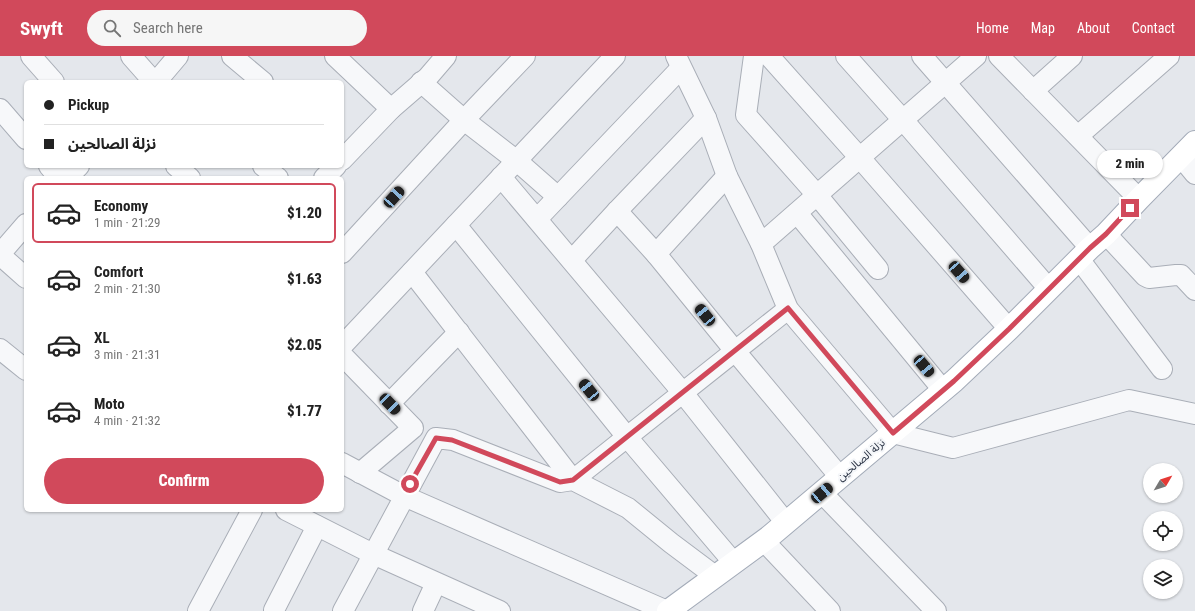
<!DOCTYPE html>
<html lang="en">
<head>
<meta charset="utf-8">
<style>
	body { margin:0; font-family:"Roboto Condensed","Noto Sans Arabic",sans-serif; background:#f6f6f6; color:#222; height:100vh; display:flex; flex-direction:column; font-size:15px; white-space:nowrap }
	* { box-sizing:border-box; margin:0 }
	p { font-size:13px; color:#767676 }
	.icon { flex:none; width:22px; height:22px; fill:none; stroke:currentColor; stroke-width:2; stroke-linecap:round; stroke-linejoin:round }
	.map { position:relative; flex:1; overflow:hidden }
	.side { position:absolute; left:24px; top:120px; width:320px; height:336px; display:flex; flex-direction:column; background:#fff; border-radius:6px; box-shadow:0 1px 3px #0004 }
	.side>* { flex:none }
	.guide { position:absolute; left:24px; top:24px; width:320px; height:88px; border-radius:6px; box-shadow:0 1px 3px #0004; display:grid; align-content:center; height:88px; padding:0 20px; background:#fff }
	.needle { width:26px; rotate:51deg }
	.buttons { position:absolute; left:1143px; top:407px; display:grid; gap:8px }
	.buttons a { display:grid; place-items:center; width:40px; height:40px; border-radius:50%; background:#fff; box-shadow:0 1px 3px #0004; font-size:20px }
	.end { position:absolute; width:18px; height:18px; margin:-9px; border:5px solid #d1495b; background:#fff; box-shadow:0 0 0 2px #fff }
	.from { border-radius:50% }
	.bubble { position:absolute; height:28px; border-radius:14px; background:#fff; box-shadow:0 1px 3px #0004; font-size:13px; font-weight:800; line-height:28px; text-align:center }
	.car { position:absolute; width:12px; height:24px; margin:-12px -6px; border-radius:5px; box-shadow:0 0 3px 1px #0007; background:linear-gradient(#222 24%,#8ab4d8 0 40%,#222 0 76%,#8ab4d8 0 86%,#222 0) }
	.guide b { display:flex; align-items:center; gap:14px; height:38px; font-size:15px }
	.guide b+b { border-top:1px solid #e0e0e0 }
	.guide i { width:10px; height:10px; background:#222 }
	ul { padding:7px 0 0; list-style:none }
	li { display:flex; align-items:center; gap:12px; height:60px; margin:0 8px 6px; padding:0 12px; border:2px solid transparent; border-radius:6px }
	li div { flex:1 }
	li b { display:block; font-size:15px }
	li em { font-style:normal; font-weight:800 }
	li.current { border-color:#d1495b }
	li>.icon { width:36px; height:36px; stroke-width:1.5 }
	.action { display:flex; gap:8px; margin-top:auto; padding:8px 20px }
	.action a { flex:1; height:46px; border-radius:24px; background:#d1495b; color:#fff; font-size:16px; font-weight:800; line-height:46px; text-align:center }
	header { display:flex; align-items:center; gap:24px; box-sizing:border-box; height:56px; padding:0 20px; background:#d1495b; color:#fff }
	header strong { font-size:19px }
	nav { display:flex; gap:22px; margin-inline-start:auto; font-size:14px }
	.search { width:280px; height:36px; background:#f6f6f6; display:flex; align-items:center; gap:10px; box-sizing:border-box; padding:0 14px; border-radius:22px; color:#767676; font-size:15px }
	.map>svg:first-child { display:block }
</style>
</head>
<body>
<header>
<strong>Swyft</strong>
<div class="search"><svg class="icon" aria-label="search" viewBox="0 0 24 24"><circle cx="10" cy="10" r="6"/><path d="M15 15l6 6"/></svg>Search here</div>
<nav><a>Home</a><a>Map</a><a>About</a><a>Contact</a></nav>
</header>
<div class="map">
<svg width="1195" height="555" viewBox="0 0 1195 555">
	<rect width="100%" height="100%" fill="#e4e7ec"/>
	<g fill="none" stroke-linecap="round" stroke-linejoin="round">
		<g stroke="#a9aeb7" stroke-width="22">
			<g id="minor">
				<path d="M31 0 54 26"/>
				<path d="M131 0 154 26"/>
				<path d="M232 0 263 26"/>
				<path d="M335 0 391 53"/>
				<path d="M676 0 706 62 727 120 761 188 788 253 893 377 953 392 1129 344 1195 358"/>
				<path d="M754 0 746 59 817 139 878 213"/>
				<path d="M769 0 860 102 1009 273"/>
				<path d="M846 0 903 64 1049 233"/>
				<path d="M922 0 1090 192"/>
				<path d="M999 0 1139 143"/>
				<path d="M156 26 178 0"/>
				<path d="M421 26 464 64 517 105 558 141"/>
				<path d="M1033 35 1072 0"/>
				<path d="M0 53 26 83"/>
				<path d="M1078 80 1169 0"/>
				<path d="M1181 101 1195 118"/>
				<path d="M342 104 391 53 428 21 446 0"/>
				<path d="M49 110 59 122"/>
				<path d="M176 110 190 122"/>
				<path d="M263 110 278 122"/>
				<path d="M501 121 683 337 786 467"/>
				<path d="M67 122 79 110"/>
				<path d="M324 122 336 110"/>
				<path d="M617 155 656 198 735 295 840 421"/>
				<path d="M797 157 943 334"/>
				<path d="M537 163 681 12"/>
				<path d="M456 169 627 381 734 507"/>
				<path d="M1106 178 1145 220 1149 222 1176 219H1181L1195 234"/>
				<path d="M761 188 976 0"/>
				<path d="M342 197 464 64 525 0"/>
				<path d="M0 198 26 168"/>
				<path d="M656 198 727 120"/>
				<path d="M0 199 26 222"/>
				<path d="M1079 203 1162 313"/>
				<path d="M572 204 617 155 706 62"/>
				<path d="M412 216 573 424 788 253"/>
				<path d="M342 290 615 0"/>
				<path d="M0 293 26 314"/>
				<path d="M342 299 413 372 360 417"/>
				<path d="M389 348 459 276"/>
				<path d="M342 407 404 440 667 555"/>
				<path d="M822 437 936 555"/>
				<path d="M286 454 373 498 500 555"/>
				<path d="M764 485 830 555"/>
				<path d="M274 554 317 470"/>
				<path d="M198 555 252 454"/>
				<path d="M343 555 436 382 453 384 560 426 573 424 628 452 671 487 715 520"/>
				<path d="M423 555 436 527"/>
			</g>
		</g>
		<g stroke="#a3abb8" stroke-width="24">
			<path id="major" d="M668 555 769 481 954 325 1009 273 1090 192 1106 178 1139 143 1195 86"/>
		</g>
		<use href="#minor" stroke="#f7f8fa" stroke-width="20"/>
		<use href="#major" stroke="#fff" stroke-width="22"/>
	</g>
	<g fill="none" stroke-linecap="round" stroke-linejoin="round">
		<path stroke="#d1495b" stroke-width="5" d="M410 428 436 382 452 384 560 426 573 424 788 252 893 377 954 325 1009 273 1090 192 1106 178 1130 152"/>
	</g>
	<g text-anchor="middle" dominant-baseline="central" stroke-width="4" stroke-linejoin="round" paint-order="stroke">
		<g font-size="11" fill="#2b3445" stroke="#f4f6f9">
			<text transform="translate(861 404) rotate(-40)">نزلة الصالحين</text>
		</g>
	</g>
</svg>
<div class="buttons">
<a><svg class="needle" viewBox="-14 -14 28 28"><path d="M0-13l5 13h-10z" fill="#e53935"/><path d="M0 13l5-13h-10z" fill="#767676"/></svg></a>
<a><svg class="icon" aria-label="locate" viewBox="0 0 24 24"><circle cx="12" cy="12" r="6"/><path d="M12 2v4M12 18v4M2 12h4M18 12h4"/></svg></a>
<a><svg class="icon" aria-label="layers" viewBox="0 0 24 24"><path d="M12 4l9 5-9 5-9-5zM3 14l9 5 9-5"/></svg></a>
</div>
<i class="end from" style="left:410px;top:428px"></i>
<i class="end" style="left:1130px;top:152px"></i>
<div class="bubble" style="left:1097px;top:94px;width:66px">2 min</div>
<i class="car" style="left:394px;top:141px;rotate:42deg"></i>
<i class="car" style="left:959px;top:216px;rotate:139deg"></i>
<i class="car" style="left:705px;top:259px;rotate:321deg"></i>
<i class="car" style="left:924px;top:310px;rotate:140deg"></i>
<i class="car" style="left:589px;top:334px;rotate:321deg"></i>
<i class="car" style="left:390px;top:348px;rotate:136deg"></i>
<i class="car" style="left:822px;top:437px;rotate:50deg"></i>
<div class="guide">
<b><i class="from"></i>Pickup</b>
<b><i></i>نزلة الصالحين</b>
</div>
<section class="side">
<ul>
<li class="current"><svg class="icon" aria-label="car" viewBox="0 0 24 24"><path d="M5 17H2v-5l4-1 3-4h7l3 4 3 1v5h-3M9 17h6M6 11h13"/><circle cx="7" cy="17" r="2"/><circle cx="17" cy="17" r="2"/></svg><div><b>Economy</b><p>1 min · 21:29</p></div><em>$1.20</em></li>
<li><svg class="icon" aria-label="car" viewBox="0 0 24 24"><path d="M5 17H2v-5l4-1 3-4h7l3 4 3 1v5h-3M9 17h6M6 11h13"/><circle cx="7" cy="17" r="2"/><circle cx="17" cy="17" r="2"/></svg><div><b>Comfort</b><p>2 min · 21:30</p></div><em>$1.63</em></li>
<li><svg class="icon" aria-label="car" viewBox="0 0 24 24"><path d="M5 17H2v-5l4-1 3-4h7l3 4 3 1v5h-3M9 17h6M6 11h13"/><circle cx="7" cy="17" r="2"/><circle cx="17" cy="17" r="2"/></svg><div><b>XL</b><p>3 min · 21:31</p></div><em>$2.05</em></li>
<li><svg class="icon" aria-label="car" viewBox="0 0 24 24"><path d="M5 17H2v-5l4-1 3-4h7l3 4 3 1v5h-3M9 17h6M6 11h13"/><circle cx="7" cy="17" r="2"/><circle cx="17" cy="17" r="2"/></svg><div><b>Moto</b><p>4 min · 21:32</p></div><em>$1.77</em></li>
</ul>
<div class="action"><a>Confirm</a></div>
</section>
</div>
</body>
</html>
